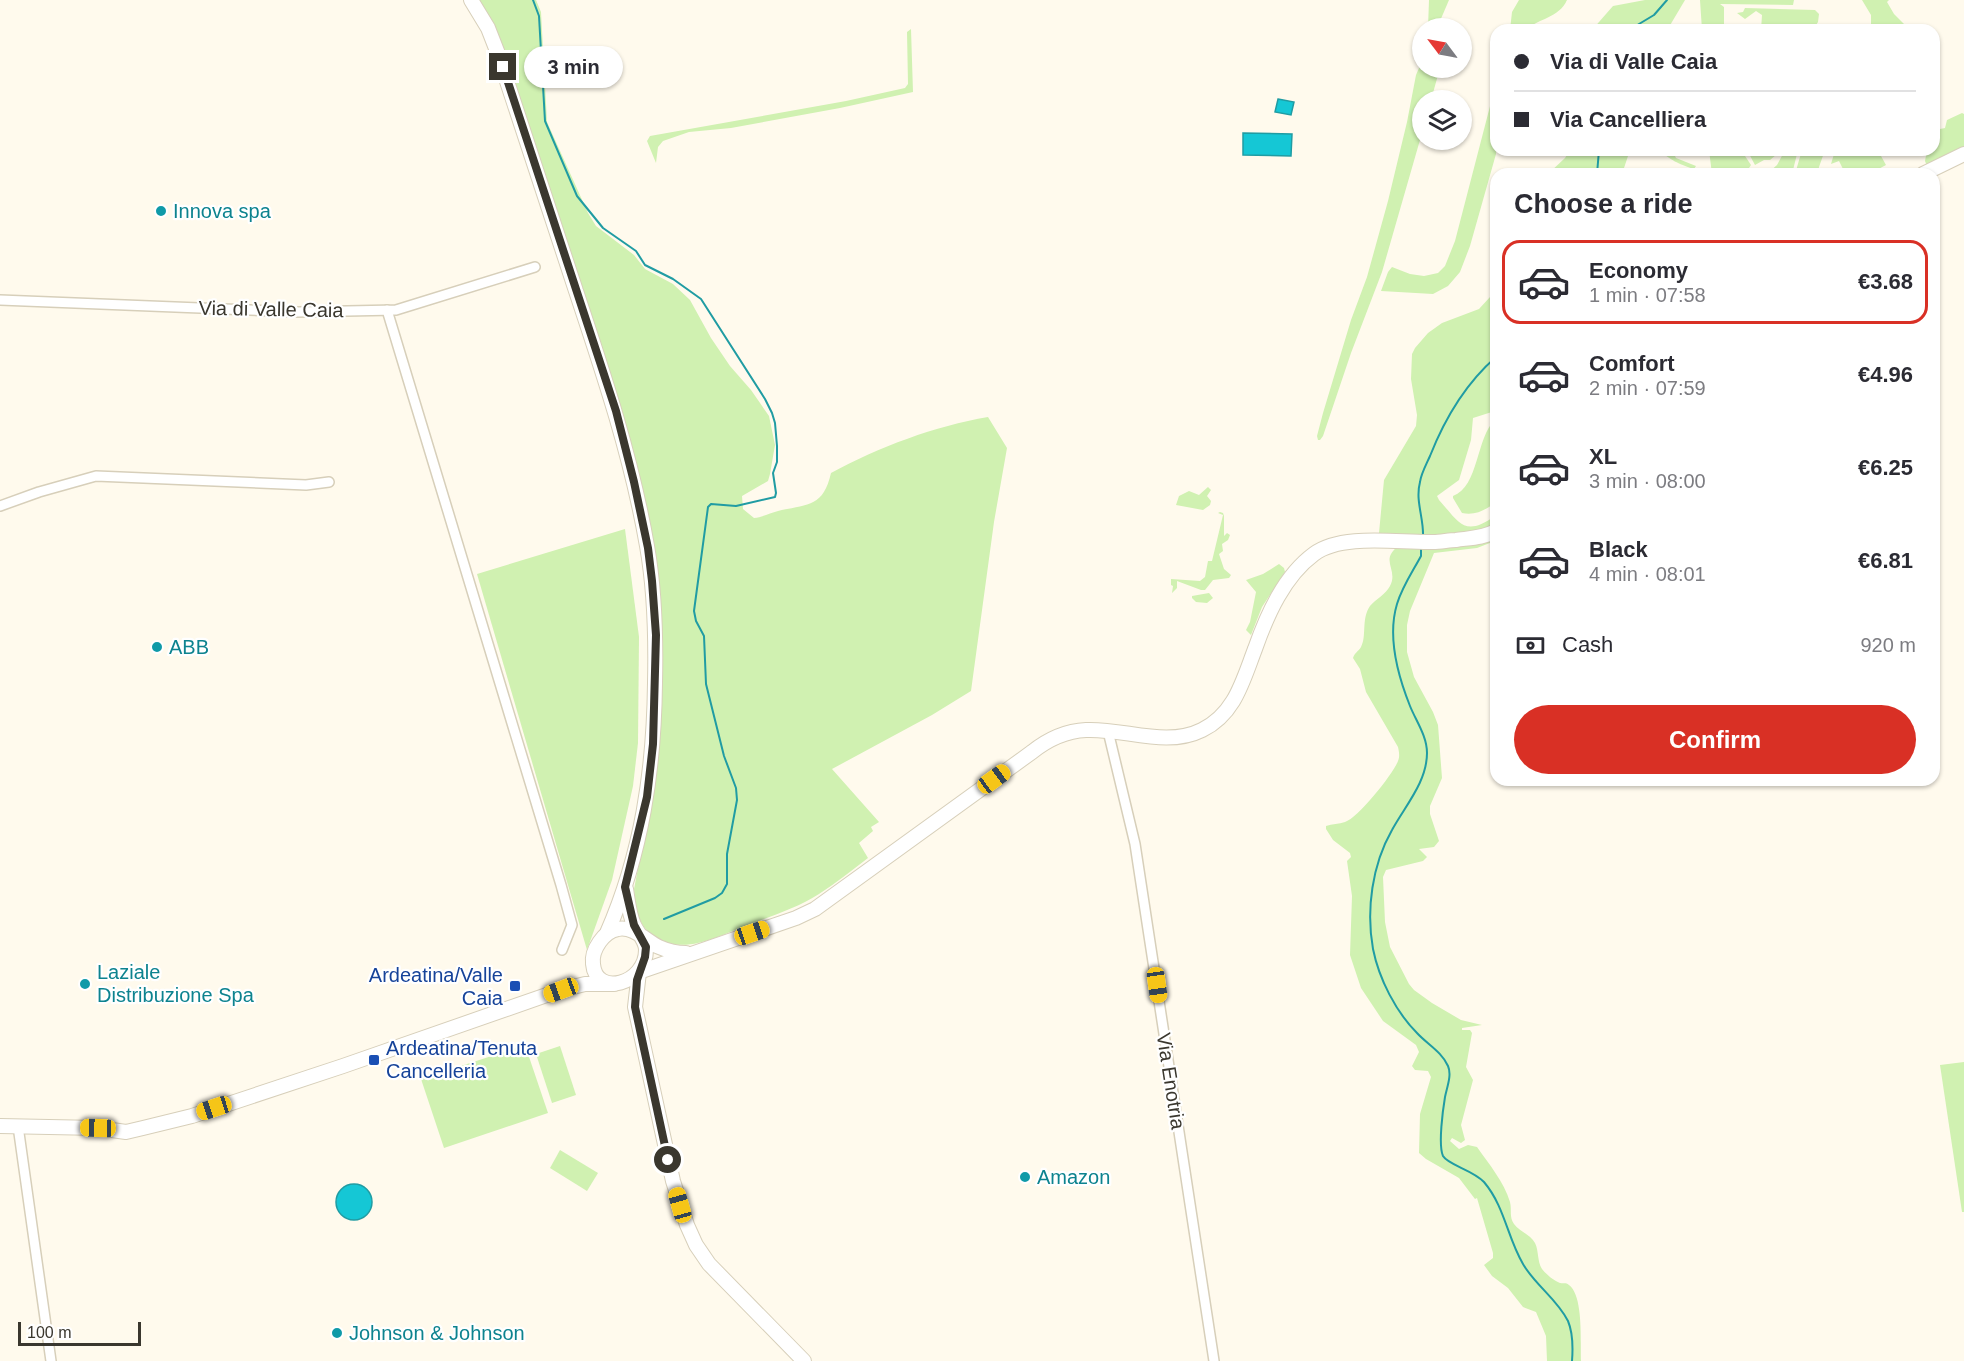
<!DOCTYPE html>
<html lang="en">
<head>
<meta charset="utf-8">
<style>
	body { margin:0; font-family:Arial,sans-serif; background:#f7f7f7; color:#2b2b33; height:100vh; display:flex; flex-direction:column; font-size:22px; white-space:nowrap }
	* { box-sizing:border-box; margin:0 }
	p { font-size:20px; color:#7c7c81 }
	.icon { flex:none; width:33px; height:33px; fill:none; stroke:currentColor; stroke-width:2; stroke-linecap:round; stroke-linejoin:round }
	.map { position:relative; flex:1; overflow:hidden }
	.side { position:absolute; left:1490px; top:168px; width:450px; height:618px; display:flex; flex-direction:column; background:#fff; border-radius:18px; box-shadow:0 2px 4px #0004 }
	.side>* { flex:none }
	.guide { position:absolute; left:1490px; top:24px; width:450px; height:132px; border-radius:18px; box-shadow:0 2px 4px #0004; display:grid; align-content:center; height:132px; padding:0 24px; background:#fff }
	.needle { width:39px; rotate:302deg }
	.buttons { position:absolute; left:1412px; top:18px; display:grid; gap:12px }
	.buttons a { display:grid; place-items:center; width:60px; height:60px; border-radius:50%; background:#fff; box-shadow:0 2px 4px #0004; font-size:30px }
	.scale { position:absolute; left:18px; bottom:15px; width:123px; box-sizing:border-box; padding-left:6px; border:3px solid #3a372e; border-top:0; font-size:16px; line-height:21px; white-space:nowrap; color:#3a372e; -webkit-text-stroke:4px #fff; paint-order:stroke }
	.end { position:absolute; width:27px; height:27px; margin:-14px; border:8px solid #3a372e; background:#fff; box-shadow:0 0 0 3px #fff }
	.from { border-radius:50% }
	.bubble { position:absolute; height:42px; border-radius:21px; background:#fff; box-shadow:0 2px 4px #0004; font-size:20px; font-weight:800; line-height:42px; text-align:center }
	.car { position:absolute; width:18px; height:36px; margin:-18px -9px; border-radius:8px; box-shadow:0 0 4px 2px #0007; background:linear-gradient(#f5c518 24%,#345 0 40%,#f5c518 0 76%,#345 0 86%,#f5c518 0) }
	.guide b { display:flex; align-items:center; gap:21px; height:57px; font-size:22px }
	.guide b+b { border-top:2px solid #e1e1e2 }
	.guide i { width:15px; height:15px; background:#2b2b33 }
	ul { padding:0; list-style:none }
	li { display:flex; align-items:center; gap:18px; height:84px; margin:0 12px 9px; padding:0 12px; border:3px solid transparent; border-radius:18px }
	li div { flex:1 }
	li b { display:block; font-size:22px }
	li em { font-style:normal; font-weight:800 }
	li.current { border-color:#d93025 }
	li>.icon { width:54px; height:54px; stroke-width:1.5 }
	h2 { padding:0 24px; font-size:27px; line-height:72px }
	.pay { display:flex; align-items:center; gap:15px; height:66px; padding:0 24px; font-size:22px }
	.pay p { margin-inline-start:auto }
	.cta { display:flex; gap:12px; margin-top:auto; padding:12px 24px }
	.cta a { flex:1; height:69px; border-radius:36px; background:#d93025; color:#fff; font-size:24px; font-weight:800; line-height:69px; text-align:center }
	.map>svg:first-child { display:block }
</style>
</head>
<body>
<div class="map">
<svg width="1964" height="1361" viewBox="0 0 1964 1361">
	<rect width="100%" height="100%" fill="#fffaed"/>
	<g fill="#d0f1b1">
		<path d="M473 0H536L541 12 547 122 588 213 596 226 634 255 645 269 673 284 690 300 711 338 730 366 751 390 769 416 775 445 770 474 768 481 742 496 743 509 754 518C763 517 770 513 778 511 807 504 823 508 831 473 879 447 935 426 988 417L1007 448 994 522 971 691 932 715 832 769 879 822 871 827 873 831 859 843 868 858C852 870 836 883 819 894 797 908 772 916 747 925 719 936 684 956 655 937 638 926 635 909 634 889L655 780 661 705 660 638 645 504Z"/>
		<path d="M1429 0H1449L1437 28H1428Z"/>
		<path d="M1519 0H1567C1559 18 1539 18 1526 30H1510L1512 12Z"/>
		<path d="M1645 0H1685L1669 27 1664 30H1592L1613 6Z"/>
		<path d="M1700 0H1794L1793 5 1720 4 1724 7V30H1702Z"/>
		<path d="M1862 0H1889L1887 2 1894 14 1910 30H1912H1875L1871 25V15Z"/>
		<path d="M1745 8 1815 10 1819 14 1818 22 1813 30H1761L1762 15 1756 11 1745 19 1737 13 1743 12Z"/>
		<path d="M911 29 913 92 840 108 731 128 689 132 663 141 658 147 656 163 647 141 650 136 846 101 905 88 908 84 907 32Z"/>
		<path d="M1422 66V68H1440L1431 100H1422V133L1382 272 1351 353 1323 436 1320 440H1318L1317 436 1323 413 1351 320 1367 277 1388 201 1407 122 1416 75 1419 68Z"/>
		<path d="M1495 87 1496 154 1470 246 1460 272 1448 286 1433 294 1381 291 1388 272 1392 267 1410 274 1424 276 1438 273 1445 266 1455 241Z"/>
		<path d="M1962 113 1964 114V150L1927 166 1925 161 1927 150H1934L1935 130 1945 128 1947 120Z"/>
		<path d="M1570 150H1630L1622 174H1548L1565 158Z"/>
		<path d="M1658 150H1672L1676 158 1696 166 1694 169C1676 163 1673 161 1658 150Z"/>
		<path d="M1709 150H1741L1751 165 1745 174H1712Z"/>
		<path d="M1747 150H1777L1776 155 1770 160H1764L1755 165Z"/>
		<path d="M1785 150H1798L1792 174H1767L1777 165Z"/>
		<path d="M1802 150H1825L1819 167 1818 174H1795Z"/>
		<path d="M1832 150H1882L1884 154 1881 156 1886 165 1869 174 1866 168 1855 174H1841L1840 171 1843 169 1839 161 1831 164 1834 154Z"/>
		<path d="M1495 282V411L1473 418 1471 440 1459 480 1437 496 1439 500C1459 522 1464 538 1495 516V524L1489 529 1474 534 1381 537 1379 533 1384 480 1416 426 1417 415 1411 379 1412 354 1415 348 1428 333 1442 323 1479 309 1490 297Z"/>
		<path d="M1495 420V503C1485 510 1475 516 1462 513L1453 498V496C1479 487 1476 437 1495 420Z"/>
		<path d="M1208 487 1211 490 1207 496 1211 501 1210 505 1203 510 1176 505 1179 496 1189 491 1199 495Z"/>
		<path d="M1220 512 1223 513 1224 516V536L1227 533 1230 535 1228 540 1222 544 1223 551 1219 554 1224 569 1231 575 1229 578 1213 580 1205 590H1201L1177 581V588L1172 593 1173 586 1171 585V579L1200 581 1205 577 1208 561H1212L1223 515 1218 513Z"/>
		<path d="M625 529 639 637 638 743 633 786 612 880 587 950 477 574Z"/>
		<path d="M1495 536V541L1477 548 1434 553 1410 611 1407 625V652L1414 677 1433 712 1438 725 1442 778 1430 806V814L1439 841 1434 847 1419 849 1427 857 1423 861 1386 870 1383 877 1385 922 1390 947 1409 984 1414 990 1432 1003 1461 1020 1482 1025 1462 1028V1030H1470L1472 1033 1466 1067 1473 1080 1461 1125 1465 1140 1461 1143 1452 1138 1450 1141 1459 1149 1468 1145 1477 1147C1489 1164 1504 1182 1510 1202 1512 1210 1509 1217 1514 1224 1520 1232 1530 1234 1535 1243 1539 1251 1537 1261 1542 1269 1546 1274 1554 1281 1560 1283 1565 1284 1565 1282 1569 1285 1584 1296 1580 1344 1581 1361H1547L1546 1336 1536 1312 1523 1307 1508 1288 1492 1276 1484 1265 1493 1258V1253L1477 1198 1475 1199 1459 1178 1426 1159 1419 1153 1420 1114 1431 1077 1428 1071 1415 1070 1412 1066 1419 1052 1416 1045 1383 1021 1361 988 1350 955 1352 896 1347 861 1351 857 1350 853 1333 840 1326 829V826C1332 824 1339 824 1345 822 1358 818 1393 774 1398 761 1400 756 1399 752 1398 747L1366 692 1360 669 1353 658C1355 652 1358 652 1361 647 1367 636 1361 619 1370 606 1376 599 1386 594 1390 586 1399 569 1378 560 1400 545Z"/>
		<path d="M1279 564 1284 568 1285 572 1262 607 1251 635 1246 630 1250 622 1256 592 1246 580 1263 574Z"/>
		<path d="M1209 593 1213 598 1207 603 1196 602 1192 598V596Z"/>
		<path d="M525 1045 548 1113 444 1148 421 1079Z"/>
		<path d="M560 1046 576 1095 552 1103 536 1054Z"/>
		<path d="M1964 1062V1212H1962L1940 1065Z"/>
		<path d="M560 1150 598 1173 587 1191 550 1168Z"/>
	</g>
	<g fill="#15c7d5" stroke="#209ca3" stroke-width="1.5">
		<path d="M1278 99 1294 102 1291 115 1275 112Z"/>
		<path d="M1243 133 1292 134 1291 156 1243 155Z"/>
		<circle cx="354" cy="1202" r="18"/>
	</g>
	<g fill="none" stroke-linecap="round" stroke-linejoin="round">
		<g stroke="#209ca3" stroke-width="2">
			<path d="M533 0 539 16 545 121 577 196 603 228 636 251 645 265 673 279 701 299 765 399 772 413 775 423 777 446V462L773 473 776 493 775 497 736 506 711 504 708 507 694 611 696 621 704 636 706 684 724 756 736 788 737 800 727 854V884L722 893 715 898 664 919"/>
			<path d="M1629 30 1654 15 1667 0"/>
			<path d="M1597 174 1599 150"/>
			<path d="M1423 537C1424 518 1415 501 1420 482 1421 474 1426 465 1430 456 1445 418 1465 384 1496 357"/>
			<path d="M1421 549V556C1413 571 1402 587 1397 604 1387 637 1398 676 1410 706 1416 721 1427 736 1427 753 1427 782 1405 806 1392 830 1372 865 1366 910 1373 949 1379 979 1396 1012 1417 1033 1427 1044 1442 1052 1448 1066 1452 1075 1447 1087 1445 1097 1443 1109 1438 1145 1443 1156 1448 1165 1473 1170 1484 1182 1505 1207 1507 1237 1523 1264 1535 1285 1557 1299 1568 1321 1573 1333 1573 1348 1572 1361"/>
		</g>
		<g stroke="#d7cfba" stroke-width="12">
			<g id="street">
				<path d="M0 300 298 312 396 310 535 267"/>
				<path d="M387 310 561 885 572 925 562 950"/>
				<path d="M0 506 39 492 96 476 306 485 329 482"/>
				<path d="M1108 731 1135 844 1214 1361"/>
				<path d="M18 1126 51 1361"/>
			</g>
		</g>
		<g stroke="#d7cfba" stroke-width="16">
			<g id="secondary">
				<path d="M471 0 488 28 497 51C524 131 550 211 576 291 604 375 632 459 647 546 655 591 656 638 655 683 654 770 642 853 607 933"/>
				<path d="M1923 174 1964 154"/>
				<path d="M626 889C628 901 629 914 634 925 638 934 646 940 646 950 646 984 596 998 593 964 591 950 604 931 618 929 634 926 646 941 659 947 668 951 677 953 686 953"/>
				<path d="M639 972 796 918 815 909 1032 752C1047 740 1066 731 1086 730 1124 728 1166 748 1202 730 1235 714 1243 680 1255 649 1267 615 1284 576 1314 554 1342 533 1399 543 1433 542 1441 542 1449 540 1456 540 1470 538 1483 538 1496 531"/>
				<path d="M639 972 635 1007 673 1181 687 1225 696 1245 709 1264 804 1361"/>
				<path d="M0 1126 98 1128 126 1132 143 1128 192 1116 343 1066 561 990 585 984H614"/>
			</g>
		</g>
		<use href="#street" stroke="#fff" stroke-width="9"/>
		<use href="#secondary" stroke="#fff" stroke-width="14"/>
	</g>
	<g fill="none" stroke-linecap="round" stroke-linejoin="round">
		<path stroke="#3a372e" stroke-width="8" d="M503 67 616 411 634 482 648 548 652 581 656 635 653 744 647 797 625 887 634 925 646 947 645 957 637 980 635 1007 668 1160"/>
	</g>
	<g fill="#0f9aa8" stroke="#fff" stroke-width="2">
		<circle cx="161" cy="211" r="6"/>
		<circle cx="157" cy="647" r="6"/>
		<circle cx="85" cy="984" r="6"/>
		<circle cx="1025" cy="1177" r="6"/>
		<circle cx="337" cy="1333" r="6"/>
	</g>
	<g fill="#1a4fb4" stroke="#fff" stroke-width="2">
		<rect x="509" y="980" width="12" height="12" rx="3"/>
		<rect x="368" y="1054" width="12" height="12" rx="3"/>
	</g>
	<g text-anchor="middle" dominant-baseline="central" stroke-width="4.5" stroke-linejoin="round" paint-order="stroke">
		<g font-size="20" fill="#0d838f" stroke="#fff" text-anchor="start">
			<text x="173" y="211">Innova spa</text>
			<text x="169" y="647">ABB</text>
			<text x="97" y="972">Laziale<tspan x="97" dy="23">Distribuzione Spa</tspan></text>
			<text x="1037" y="1177">Amazon</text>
			<text x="349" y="1333">Johnson &amp; Johnson</text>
		</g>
		<g font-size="20" fill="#3a372e" stroke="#fff">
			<text transform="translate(271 309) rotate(1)">Via di Valle Caia</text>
			<text transform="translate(1171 1081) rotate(81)">Via Enotria</text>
		</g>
		<g font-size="20" fill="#164399" stroke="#fff" text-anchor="end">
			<text x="503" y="975">Ardeatina/Valle<tspan x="503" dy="23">Caia</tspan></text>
			<text x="386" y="1048" text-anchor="start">Ardeatina/Tenuta<tspan x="386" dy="23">Cancelleria</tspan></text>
		</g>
	</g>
</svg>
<div class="buttons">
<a><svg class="needle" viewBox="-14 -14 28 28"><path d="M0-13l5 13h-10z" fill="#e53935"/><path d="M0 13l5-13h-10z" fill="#7c7c81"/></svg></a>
<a><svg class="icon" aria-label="layers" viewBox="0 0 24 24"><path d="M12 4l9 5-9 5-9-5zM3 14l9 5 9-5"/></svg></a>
</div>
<div class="scale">100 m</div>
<i class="end from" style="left:668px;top:1160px"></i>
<i class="end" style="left:503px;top:67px"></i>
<div class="bubble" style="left:524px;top:46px;width:99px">3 min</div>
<i class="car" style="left:994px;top:779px;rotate:54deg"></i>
<i class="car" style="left:752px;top:933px;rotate:71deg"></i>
<i class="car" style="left:1157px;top:985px;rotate:172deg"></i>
<i class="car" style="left:561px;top:990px;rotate:250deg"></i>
<i class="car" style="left:214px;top:1108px;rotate:252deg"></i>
<i class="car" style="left:98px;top:1128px;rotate:271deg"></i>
<i class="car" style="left:680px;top:1205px;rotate:344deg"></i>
<div class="guide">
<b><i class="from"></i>Via di Valle Caia</b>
<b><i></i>Via Cancelliera</b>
</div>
<section class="side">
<h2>Choose a ride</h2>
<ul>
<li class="current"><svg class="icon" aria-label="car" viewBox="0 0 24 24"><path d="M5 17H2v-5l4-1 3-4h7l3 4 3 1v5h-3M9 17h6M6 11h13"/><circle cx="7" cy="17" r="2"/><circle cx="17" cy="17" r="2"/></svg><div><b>Economy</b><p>1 min · 07:58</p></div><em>€3.68</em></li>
<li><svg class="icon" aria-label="car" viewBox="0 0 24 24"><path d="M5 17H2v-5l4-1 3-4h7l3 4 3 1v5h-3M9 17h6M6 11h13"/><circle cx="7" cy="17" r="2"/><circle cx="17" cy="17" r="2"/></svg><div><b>Comfort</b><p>2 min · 07:59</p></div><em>€4.96</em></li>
<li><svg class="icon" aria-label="car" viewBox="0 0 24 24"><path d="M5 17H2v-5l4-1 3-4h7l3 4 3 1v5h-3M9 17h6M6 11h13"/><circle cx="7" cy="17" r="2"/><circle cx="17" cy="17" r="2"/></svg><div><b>XL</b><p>3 min · 08:00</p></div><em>€6.25</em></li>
<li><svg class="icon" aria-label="car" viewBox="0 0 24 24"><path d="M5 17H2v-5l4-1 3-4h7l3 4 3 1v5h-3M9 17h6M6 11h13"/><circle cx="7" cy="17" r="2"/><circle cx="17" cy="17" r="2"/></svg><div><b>Black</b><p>4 min · 08:01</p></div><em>€6.81</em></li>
</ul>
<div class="pay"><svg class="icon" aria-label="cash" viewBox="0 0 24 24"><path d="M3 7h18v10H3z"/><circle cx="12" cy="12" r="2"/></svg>Cash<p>920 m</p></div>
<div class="cta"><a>Confirm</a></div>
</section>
</div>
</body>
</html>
